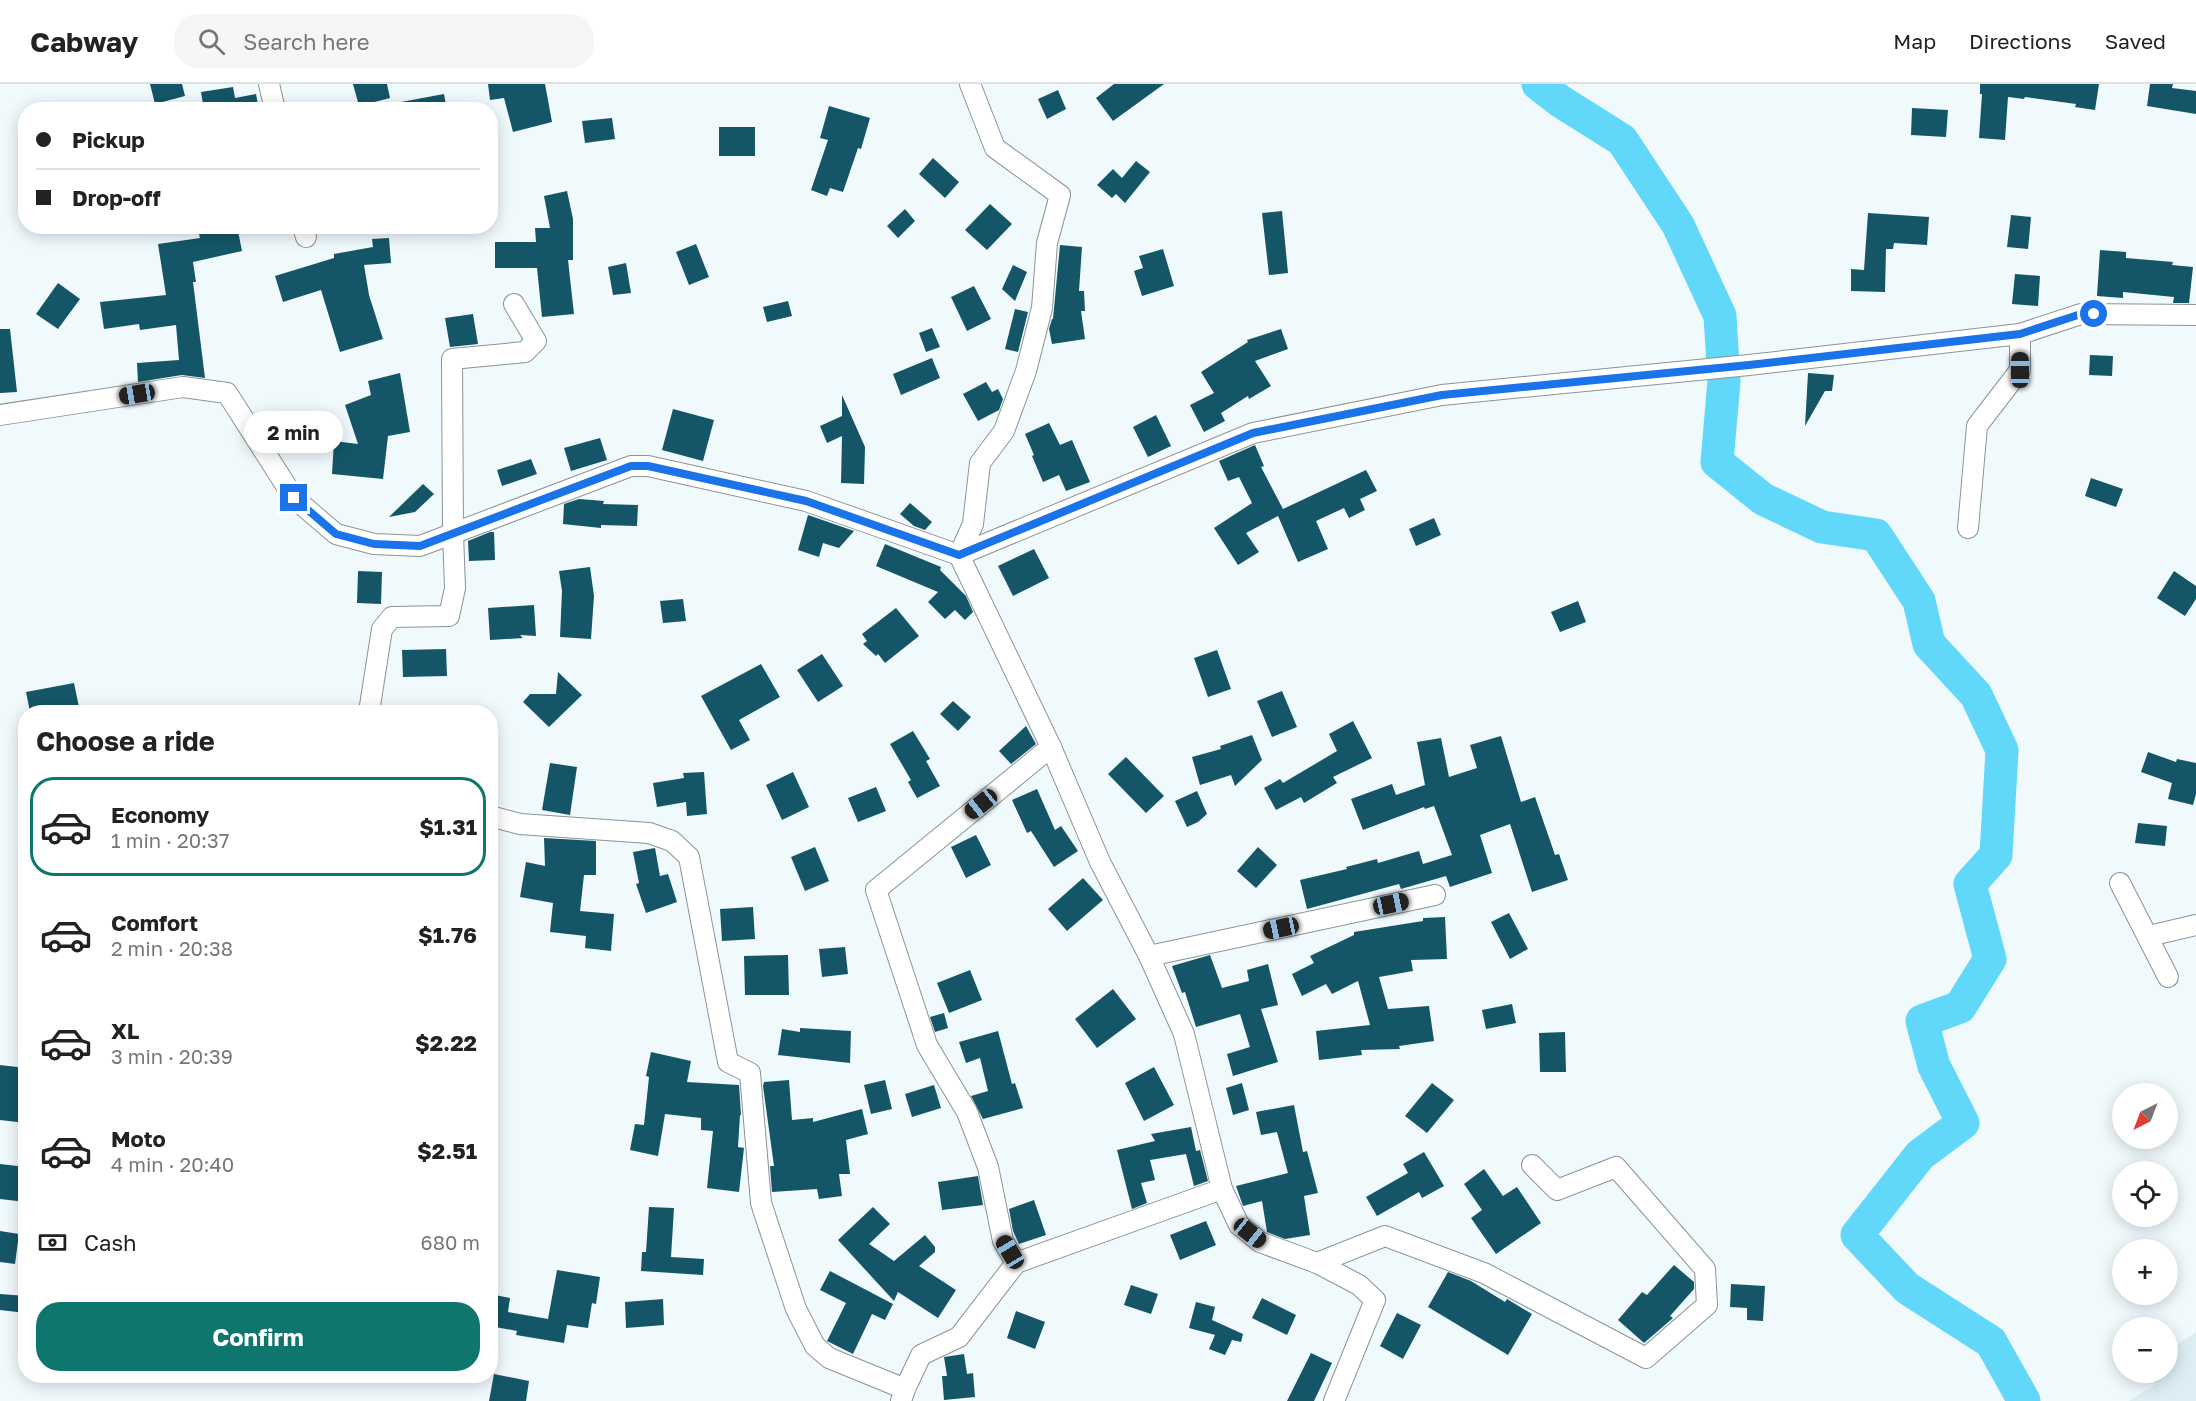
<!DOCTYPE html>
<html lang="en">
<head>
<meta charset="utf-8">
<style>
	body { margin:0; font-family:"Golos Text",sans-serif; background:#f6f6f6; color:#222; height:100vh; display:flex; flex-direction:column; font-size:22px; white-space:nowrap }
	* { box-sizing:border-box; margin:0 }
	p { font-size:20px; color:#767676 }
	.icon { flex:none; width:33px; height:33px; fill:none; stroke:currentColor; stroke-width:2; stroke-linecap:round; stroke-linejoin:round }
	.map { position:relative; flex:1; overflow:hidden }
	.sheet { position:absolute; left:18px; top:621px; width:480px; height:678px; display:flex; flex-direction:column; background:#fff; border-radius:24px; box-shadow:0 3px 15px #0003 }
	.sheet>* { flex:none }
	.top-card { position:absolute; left:18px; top:18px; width:480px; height:132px; border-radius:24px; box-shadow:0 3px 15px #0003; display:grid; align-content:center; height:132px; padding:0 18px; background:#fff }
	.needle { width:39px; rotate:222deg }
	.buttons { position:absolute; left:2112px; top:999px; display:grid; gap:12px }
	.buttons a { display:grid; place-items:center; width:66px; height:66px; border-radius:50%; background:#fff; box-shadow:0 3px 15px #0003; font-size:30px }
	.end { position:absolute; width:27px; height:27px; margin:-14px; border:8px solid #1a73e8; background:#fff; box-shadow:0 0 0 3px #fff }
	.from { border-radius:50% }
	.bubble { position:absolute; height:42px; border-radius:21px; background:#fff; box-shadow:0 3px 15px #0003; font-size:20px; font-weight:700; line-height:42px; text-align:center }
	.car { position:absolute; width:18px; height:36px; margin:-18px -9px; border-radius:8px; box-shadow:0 0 4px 2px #0007; background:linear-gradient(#222 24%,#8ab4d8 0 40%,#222 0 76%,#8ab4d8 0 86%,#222 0) }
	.top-card b { display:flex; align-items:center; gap:21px; height:57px; font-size:22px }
	.top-card b+b { border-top:2px solid #e0e0e0 }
	.top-card i { width:15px; height:15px; background:#222 }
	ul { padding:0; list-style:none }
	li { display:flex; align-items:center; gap:18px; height:99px; margin:0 12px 9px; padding:0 6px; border:3px solid transparent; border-radius:24px }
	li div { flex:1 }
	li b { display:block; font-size:22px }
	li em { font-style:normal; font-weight:700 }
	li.current { border-color:#0f766e }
	li>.icon { width:54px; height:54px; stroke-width:1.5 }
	h2 { padding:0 18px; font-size:27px; line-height:72px }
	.pay { display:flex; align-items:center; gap:15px; height:66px; padding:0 18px; font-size:22px }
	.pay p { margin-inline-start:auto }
	.primary-button { display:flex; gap:12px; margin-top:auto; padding:12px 18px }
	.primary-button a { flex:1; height:69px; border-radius:24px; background:#0f766e; color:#fff; font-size:24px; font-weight:700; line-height:69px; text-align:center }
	header { display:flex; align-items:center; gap:36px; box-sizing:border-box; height:84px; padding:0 30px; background:#fff; border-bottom:2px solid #e0e0e0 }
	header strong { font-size:28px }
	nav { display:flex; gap:33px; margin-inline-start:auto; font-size:21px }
	.search { width:420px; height:54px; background:#f6f6f6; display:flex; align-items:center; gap:15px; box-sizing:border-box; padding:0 21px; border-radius:24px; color:#767676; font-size:22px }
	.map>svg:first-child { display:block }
</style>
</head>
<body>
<header>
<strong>Cabway</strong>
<div class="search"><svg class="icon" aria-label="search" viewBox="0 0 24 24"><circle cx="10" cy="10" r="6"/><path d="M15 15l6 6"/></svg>Search here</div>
<nav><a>Map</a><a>Directions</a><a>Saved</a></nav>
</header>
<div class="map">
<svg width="2196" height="1317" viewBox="0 0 2196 1317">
	<rect width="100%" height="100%" fill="#f0f9fc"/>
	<path fill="#dceef4" d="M2196 1248V1317H2129L2154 1301 2161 1289 2168 1288V1277L2175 1262Z"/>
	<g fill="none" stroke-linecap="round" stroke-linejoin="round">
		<path stroke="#61d7fa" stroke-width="33" d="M1538 0 1560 17 1622 56 1678 141 1720 232 1724 297 1717 378 1763 415 1822 443 1876 451 1919 517 1929 560 1976 611 2002 666 1996 771 1970 800 1990 875 1960 923 1922 937 1934 982 1963 1039 1920 1071 1857 1151 1907 1204 1991 1258 2024 1317"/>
	</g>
	<g fill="#145668">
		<path d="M150 0H182L185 12 155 20Z"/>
		<path d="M353 0H387L390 14 359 22Z"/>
		<path d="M488 0H545L552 38 513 48 504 14 490 16Z"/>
		<path d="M1114 0H1164L1113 37 1096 14Z"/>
		<path d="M1980 0H2099L2095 26 2075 23 2076 20 2025 13 2024 15 2008 13 2005 56 1979 54 1982 10H1980Z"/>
		<path d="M2150 0H2173L2172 4 2196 7V30L2147 22Z"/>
		<path d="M233 3 235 14 256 10 259 26H204L201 8Z"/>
		<path d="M1058 6 1066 25 1047 35 1038 15Z"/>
		<path d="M444 10 447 26H402L401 18Z"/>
		<path d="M829 22 870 34 861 65 858 64 843 108 830 104 827 112 811 106 828 56 820 54Z"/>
		<path d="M1912 24 1948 26 1946 53 1911 51Z"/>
		<path d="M612 34 615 55 585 59 582 37Z"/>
		<rect x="719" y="43" width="36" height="29"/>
		<path d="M933 74 959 98 945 114 919 90Z"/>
		<path d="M1136 77 1150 88 1125 119 1116 110 1112 114 1097 101 1113 85 1122 94Z"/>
		<path d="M567 107 573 135V176H568L574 230 542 233 537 184H495V158H536L535 144H550L544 112Z"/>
		<path d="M990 120 1012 140 987 166 965 146Z"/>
		<path d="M905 125 915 137 898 154 887 142Z"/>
		<path d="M1282 127 1288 189 1269 191 1262 129Z"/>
		<path d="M1868 129 1929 133 1927 161 1894 159 1893 165H1886L1885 208 1851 207V185L1864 186Z"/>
		<path d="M2011 131 2031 133 2028 165 2007 163Z"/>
		<path d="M197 142H237L242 167 193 178 196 198H193L205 294 182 291 138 298 137 279 179 276 176 241 140 246 139 240 104 245 100 218 166 211 158 160 200 154Z"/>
		<path d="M389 154 391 179 364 181 369 211 383 255 340 268 321 206 283 218 275 192 334 174V170L373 163 372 155Z"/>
		<path d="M696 160 709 193 689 201 676 168Z"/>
		<path d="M1060 161 1082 163 1079 207H1084L1085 227H1081L1085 255 1052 260 1049 245 1052 235H1053Z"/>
		<path d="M1163 165 1174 202 1142 212 1134 187 1143 184 1139 172Z"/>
		<path d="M2100 166 2126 168V174L2173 178 2172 181 2193 183 2189 219H2173L2174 213 2123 208V214L2097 212Z"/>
		<path d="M626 179 631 209 613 211 608 183Z"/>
		<path d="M1013 181 1027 188 1015 217 1002 205Z"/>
		<path d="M2015 190 2040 192 2038 222 2012 220Z"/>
		<path d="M58 199 80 215 58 245 36 230Z"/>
		<path d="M974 202 991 235 967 247 951 213Z"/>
		<path d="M788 217 792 232 767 238 763 223Z"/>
		<path d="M1015 225 1028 228 1018 268 1005 265Z"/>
		<path d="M473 230 478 260 450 263 445 234Z"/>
		<path d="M932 244 940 263 926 268 919 249Z"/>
		<path d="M0 245H10L17 308 0 309Z"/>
		<path d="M1281 245 1288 265 1255 277 1271 302 1249 315 1248 312 1221 329 1225 337 1204 348 1190 321 1214 309 1201 288 1248 258 1247 256Z"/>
		<path d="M2090 271 2113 272 2112 292 2089 291Z"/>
		<path d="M932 274 940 294 901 311 893 290Z"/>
		<path d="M400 289 410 348 388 352 383 395 332 390 334 357 358 360 345 321 371 311 368 297Z"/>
		<path d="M1808 289 1834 291 1832 307H1825L1805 342Z"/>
		<path d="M986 298 992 308 998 305 1003 315 999 326 978 337 963 310Z"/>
		<path d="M842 311 865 363 864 400 841 399 842 352 827 359 820 342 842 332Z"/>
		<path d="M673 325 714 336 703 377 662 366Z"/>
		<path d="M1156 331 1171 362 1148 373 1133 343Z"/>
		<path d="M1049 339 1060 361 1072 356 1090 398 1066 407 1059 391 1043 398 1032 372 1034 371 1025 350Z"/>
		<path d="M600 354 607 376 571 387 564 364Z"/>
		<path d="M1255 361 1264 382 1261 383 1283 425 1366 386 1377 407 1360 415 1365 426 1349 434 1344 424 1316 437 1328 465 1298 478 1278 432 1246 449 1259 468 1238 481 1214 444 1252 419 1239 393 1228 397 1219 377Z"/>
		<path d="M531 375 537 390 502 402 497 386Z"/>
		<path d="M2091 394 2123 405 2116 423 2085 412Z"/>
		<path d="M423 400 434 410 415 428 389 433Z"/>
		<path d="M579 415 604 417 603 420 638 421 637 442 601 441V444L563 440 564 420Z"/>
		<path d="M910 419 932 438 925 446 914 442 900 430Z"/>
		<path d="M808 431 854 447 839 464 823 459 819 473 798 466Z"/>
		<path d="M1434 434 1441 451 1416 462 1409 445Z"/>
		<path d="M490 448H494L495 476 469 477 468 457Z"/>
		<path d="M885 460 941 483 940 486 966 512 973 528 965 536 955 526 945 535 928 518 938 508 876 482Z"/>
		<path d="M1034 465 1049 494 1013 512 998 482Z"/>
		<path d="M590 483 594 512 591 555 560 553 562 507 559 487Z"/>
		<path d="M358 487 382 488 381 520 357 519Z"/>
		<path d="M2174 487 2196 502V515L2185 532 2157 514Z"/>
		<path d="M683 515 686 537 663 539 660 517Z"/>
		<path d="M1578 517 1586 538 1560 548 1551 528Z"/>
		<path d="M534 521 536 552 520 551 523 554 490 556 488 524Z"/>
		<path d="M896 524 919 552 885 579 878 570 876 572 863 560 867 557 862 550Z"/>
		<path d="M446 565 447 592 403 593 402 566Z"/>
		<path d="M1217 566 1231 605 1208 613 1194 574Z"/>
		<path d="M822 570 843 602 818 618 797 586Z"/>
		<path d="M761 580 780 613 739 636 750 656 731 666 701 612Z"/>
		<path d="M558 588 582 611 549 643 523 618 530 610H556Z"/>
		<path d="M74 599 80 628H30L26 608Z"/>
		<path d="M1282 607 1297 643 1272 653 1257 617Z"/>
		<path d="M953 617 971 633 958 647 940 630Z"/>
		<path d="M1353 637 1372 674 1333 693 1337 699 1304 719 1301 713 1276 726 1264 704 1280 695 1283 699 1337 667 1329 650Z"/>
		<path d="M1026 642 1036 660 1011 680 999 667Z"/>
		<path d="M913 647 930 675 926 677 940 702 917 714 908 698 911 696 890 660Z"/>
		<path d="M1252 651 1262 676 1235 702 1231 691 1200 701 1192 673 1221 665 1220 662Z"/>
		<path d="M1501 652 1521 718 1535 713 1555 771 1559 770 1568 796 1532 808 1510 740 1480 751 1492 789 1450 803 1446 792 1401 805 1399 800 1307 825 1300 796 1347 785 1346 783 1377 775 1378 779 1419 767 1423 780 1452 771 1434 722 1425 725 1424 723 1363 746 1351 715 1392 700 1396 711 1425 701 1417 658 1441 654 1449 693 1477 684 1470 661Z"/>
		<path d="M2148 668 2176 678 2177 675 2196 679V710L2193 721 2168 715 2172 699 2141 688Z"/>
		<path d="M1126 673 1164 712 1146 729 1108 690Z"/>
		<path d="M550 679 577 683 570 731 542 726Z"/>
		<path d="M704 688 707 730 687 732 686 718 657 723 653 699 684 694 683 689Z"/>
		<path d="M793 688 809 723 782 736 766 701Z"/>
		<path d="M876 703 886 727 858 738 848 714Z"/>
		<path d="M1037 705 1055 746 1061 742 1078 767 1054 783 1031 747 1027 749 1012 716Z"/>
		<path d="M1197 707 1207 730 1198 738 1187 743 1175 717Z"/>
		<path d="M2138 739 2167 742 2165 762 2135 759Z"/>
		<path d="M976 751 991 781 966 794 951 763Z"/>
		<path d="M544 754 596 757V791H584L580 827 614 830 611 867 585 864 586 852 550 848 553 819 520 813 526 778 545 782Z"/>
		<path d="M815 763 829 797 805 807 791 773Z"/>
		<path d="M1258 763 1277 781 1256 804 1237 787Z"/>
		<path d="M655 764 660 792 668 790 677 818 646 829 636 800 639 799 633 768Z"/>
		<path d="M1083 794 1103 816 1067 847 1048 825Z"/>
		<path d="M753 823 755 855 722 857 720 825Z"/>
		<path d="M1509 829 1528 865 1510 875 1491 838Z"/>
		<path d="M1445 833 1447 875 1411 876 1413 887 1379 893 1388 925 1429 922 1434 957 1399 962 1400 965 1361 966 1362 971 1319 976 1316 947 1370 941 1358 897 1332 910 1326 900 1302 912 1292 890 1314 879 1310 872 1354 851V848L1423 837V834Z"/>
		<path d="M845 863 848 890 822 893 819 865Z"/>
		<path d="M788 871 789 911H745L744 872Z"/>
		<path d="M1210 871 1222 904 1249 897 1247 886 1268 880 1278 921 1261 925 1278 978 1233 992 1227 970 1250 963 1240 930 1196 943 1185 908 1182 909 1172 882Z"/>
		<path d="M970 886 982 916 949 929 937 899Z"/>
		<path d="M1113 905 1136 935 1097 964 1075 935Z"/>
		<path d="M1512 920 1516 939 1486 945 1482 926Z"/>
		<path d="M944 929 948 944 935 948 930 933Z"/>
		<path d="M800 944 851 947 850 979 778 971 782 945 800 948Z"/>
		<path d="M998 947 1012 1000 1015 999 1023 1024 983 1035 971 1012 988 1007 980 974 966 979 959 958Z"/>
		<path d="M1565 948 1566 988H1540L1539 949Z"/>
		<path d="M651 968 691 977 687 998 739 1001 741 1031H740L738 1063 744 1064 739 1108 707 1104 713 1047 701 1046V1034L665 1030 658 1072 630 1066 635 1040 644 1041 649 993 646 992Z"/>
		<path d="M0 981 26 984V1039L0 1036Z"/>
		<path d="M1154 983 1174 1021 1144 1037 1125 999Z"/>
		<path d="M789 996 792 1036 813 1034V1038L862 1025 868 1050 846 1056 850 1090H839L842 1112 819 1115 817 1105 772 1108 770 1082H774L763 1002 764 998Z"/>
		<path d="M885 996 892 1025 871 1030 864 1001Z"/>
		<path d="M1242 999 1249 1026 1233 1031 1226 1004Z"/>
		<path d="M1432 999 1454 1016 1427 1049 1405 1032Z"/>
		<path d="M934 1001 941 1024 912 1033 905 1010Z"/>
		<path d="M1294 1021 1303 1068 1307 1067 1318 1109 1304 1112 1310 1151 1285 1155 1267 1148 1262 1117 1243 1122 1236 1102 1288 1089 1277 1048 1261 1051 1256 1028Z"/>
		<path d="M1191 1043 1196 1067 1200 1066 1208 1097 1194 1102 1186 1070 1150 1076 1155 1096 1141 1099 1147 1119 1132 1125 1117 1066 1155 1057 1151 1050Z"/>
		<path d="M1424 1068 1444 1102 1422 1114 1419 1108 1377 1132 1366 1113 1408 1089 1403 1080Z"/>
		<path d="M0 1080 26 1083V1118L0 1115Z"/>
		<path d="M1484 1085 1503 1112 1517 1103 1541 1139 1496 1170 1471 1134 1482 1126 1464 1100Z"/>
		<path d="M978 1092 983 1121 942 1126 938 1098Z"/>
		<path d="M1034 1116 1046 1151 1019 1160 1013 1147 1009 1125Z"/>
		<path d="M649 1123 674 1124 671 1173 704 1175 703 1191 641 1187 642 1168H646Z"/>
		<path d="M873 1123 890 1140 869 1160 894 1177 925 1151 935 1163V1168L919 1182 956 1206 938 1234 898 1208 894 1217 838 1156Z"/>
		<path d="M1206 1137 1216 1161 1180 1176 1170 1151Z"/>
		<path d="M0 1147 19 1150 15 1180 0 1178Z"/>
		<path d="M1674 1181 1694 1198V1205L1670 1232 1673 1234 1644 1259 1618 1236 1642 1208 1647 1211Z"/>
		<path d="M557 1186 600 1193 596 1220 592 1219 588 1244 567 1241 564 1259 516 1251 517 1247 490 1242V1210L510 1214 508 1228 548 1235Z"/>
		<path d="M830 1187 893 1220 885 1236 872 1230 853 1270 827 1257 846 1219 820 1206Z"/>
		<path d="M1448 1188 1471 1197 1505 1218 1507 1215 1532 1230 1508 1271 1428 1223Z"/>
		<path d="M1731 1200 1765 1202 1763 1237 1747 1236V1224L1730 1223Z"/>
		<path d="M1131 1201 1158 1210 1151 1230 1124 1221Z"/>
		<path d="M0 1210 26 1212V1229L0 1226Z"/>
		<path d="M1262 1214 1296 1231 1287 1251 1252 1234Z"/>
		<path d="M663 1215 664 1241 626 1244 625 1218Z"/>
		<path d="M1196 1218 1215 1223 1212 1236 1243 1250 1241 1258 1232 1256 1225 1271 1209 1265 1215 1251 1189 1244Z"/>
		<path d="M1016 1227 1045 1238 1035 1265 1007 1254Z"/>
		<path d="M1397 1229 1421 1241 1403 1275 1380 1262Z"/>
		<path d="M1311 1269 1332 1279 1314 1317H1287Z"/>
		<path d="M964 1270 967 1290 973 1289 975 1313 944 1316 942 1292H947L944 1273Z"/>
		<path d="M494 1290 529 1297 526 1317H489Z"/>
	</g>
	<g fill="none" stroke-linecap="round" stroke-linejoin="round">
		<g stroke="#8b9496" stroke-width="22">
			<g id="street">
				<path d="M269 0 275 26"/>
				<path d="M970 0 995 64 1060 111 1047 159 1042 224 1026 287 1004 347 980 379 973 440 959 471 1051 663 1100 778 1149 872 1184 950 1222 1105 1239 1141 1260 1158 1317 1179 1359 1201 1375 1216 1334 1317"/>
				<path d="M303 142 306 153"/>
				<path d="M0 331 183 303 227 309 294 414 336 450 374 460 420 462 631 382H648L806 417 959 471 1253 349 1442 311 1749 281 2020 250 2081 230 2196 231"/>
				<path d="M1968 444 1977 342 2020 286V250"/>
				<path d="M369 628 382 545 392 533 449 532 455 504 453 449 452 275 525 268 536 257 514 220"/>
				<path d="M490 732 520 740 649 749 672 757 689 773 728 978 750 989 761 1119 796 1225 815 1262 829 1274 905 1305"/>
				<path d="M2120 799 2168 893"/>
				<path d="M2149 852 2196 841"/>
				<path d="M1149 872 1435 811"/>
				<path d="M1016 1179 1003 1157 988 1083 967 1028 927 961 876 806 1051 663"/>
				<path d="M1317 1179 1385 1152 1484 1189 1646 1274 1707 1221 1705 1185 1616 1083 1557 1106 1532 1081"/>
				<path d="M901 1317 905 1305 921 1271 959 1253 1016 1179 1222 1105"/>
			</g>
		</g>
		<use href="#street" stroke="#fff" stroke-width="20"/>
	</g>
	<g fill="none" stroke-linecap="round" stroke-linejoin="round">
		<path stroke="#1a73e8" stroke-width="8" d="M294 414 336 450 374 460 420 462 631 382H648L806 417 959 471 1253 349 1442 311 1749 281 2020 250 2081 230H2094"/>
	</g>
</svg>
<div class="buttons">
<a><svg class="needle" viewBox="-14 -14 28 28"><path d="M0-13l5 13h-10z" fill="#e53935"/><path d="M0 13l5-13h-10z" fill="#767676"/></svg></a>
<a><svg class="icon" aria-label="locate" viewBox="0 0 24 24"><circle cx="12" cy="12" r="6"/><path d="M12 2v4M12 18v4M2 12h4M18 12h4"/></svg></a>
<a>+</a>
<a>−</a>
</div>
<i class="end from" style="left:2094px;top:230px"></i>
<i class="end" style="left:294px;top:414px"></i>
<div class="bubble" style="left:244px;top:327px;width:99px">2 min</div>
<i class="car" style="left:2020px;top:286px;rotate:0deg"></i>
<i class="car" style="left:137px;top:310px;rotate:261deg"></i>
<i class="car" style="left:981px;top:720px;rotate:231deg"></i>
<i class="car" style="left:1391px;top:820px;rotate:78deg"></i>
<i class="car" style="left:1281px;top:844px;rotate:258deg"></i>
<i class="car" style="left:1250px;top:1149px;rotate:129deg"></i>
<i class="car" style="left:1010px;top:1168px;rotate:329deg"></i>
<div class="top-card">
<b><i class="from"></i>Pickup</b>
<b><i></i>Drop-off</b>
</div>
<section class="sheet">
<h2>Choose a ride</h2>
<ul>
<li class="current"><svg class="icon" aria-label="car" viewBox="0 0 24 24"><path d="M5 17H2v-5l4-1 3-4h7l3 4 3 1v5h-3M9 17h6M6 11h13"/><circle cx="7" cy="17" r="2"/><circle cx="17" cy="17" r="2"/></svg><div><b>Economy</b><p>1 min · 20:37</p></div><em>$1.31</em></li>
<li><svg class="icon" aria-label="car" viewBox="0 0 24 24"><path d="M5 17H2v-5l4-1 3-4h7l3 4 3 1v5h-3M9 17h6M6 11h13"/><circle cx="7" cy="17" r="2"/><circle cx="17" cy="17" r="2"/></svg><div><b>Comfort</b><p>2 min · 20:38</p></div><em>$1.76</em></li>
<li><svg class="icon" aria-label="car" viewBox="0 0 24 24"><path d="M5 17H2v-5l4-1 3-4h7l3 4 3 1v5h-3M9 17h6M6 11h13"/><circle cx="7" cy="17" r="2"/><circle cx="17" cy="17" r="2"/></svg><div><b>XL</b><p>3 min · 20:39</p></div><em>$2.22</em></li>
<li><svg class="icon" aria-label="car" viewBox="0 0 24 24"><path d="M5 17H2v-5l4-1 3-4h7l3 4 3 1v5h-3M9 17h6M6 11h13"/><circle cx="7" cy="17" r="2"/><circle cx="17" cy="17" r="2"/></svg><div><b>Moto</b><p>4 min · 20:40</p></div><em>$2.51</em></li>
</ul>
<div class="pay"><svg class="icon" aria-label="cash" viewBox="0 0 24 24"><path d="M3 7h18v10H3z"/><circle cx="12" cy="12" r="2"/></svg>Cash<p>680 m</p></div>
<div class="primary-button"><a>Confirm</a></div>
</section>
</div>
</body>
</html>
